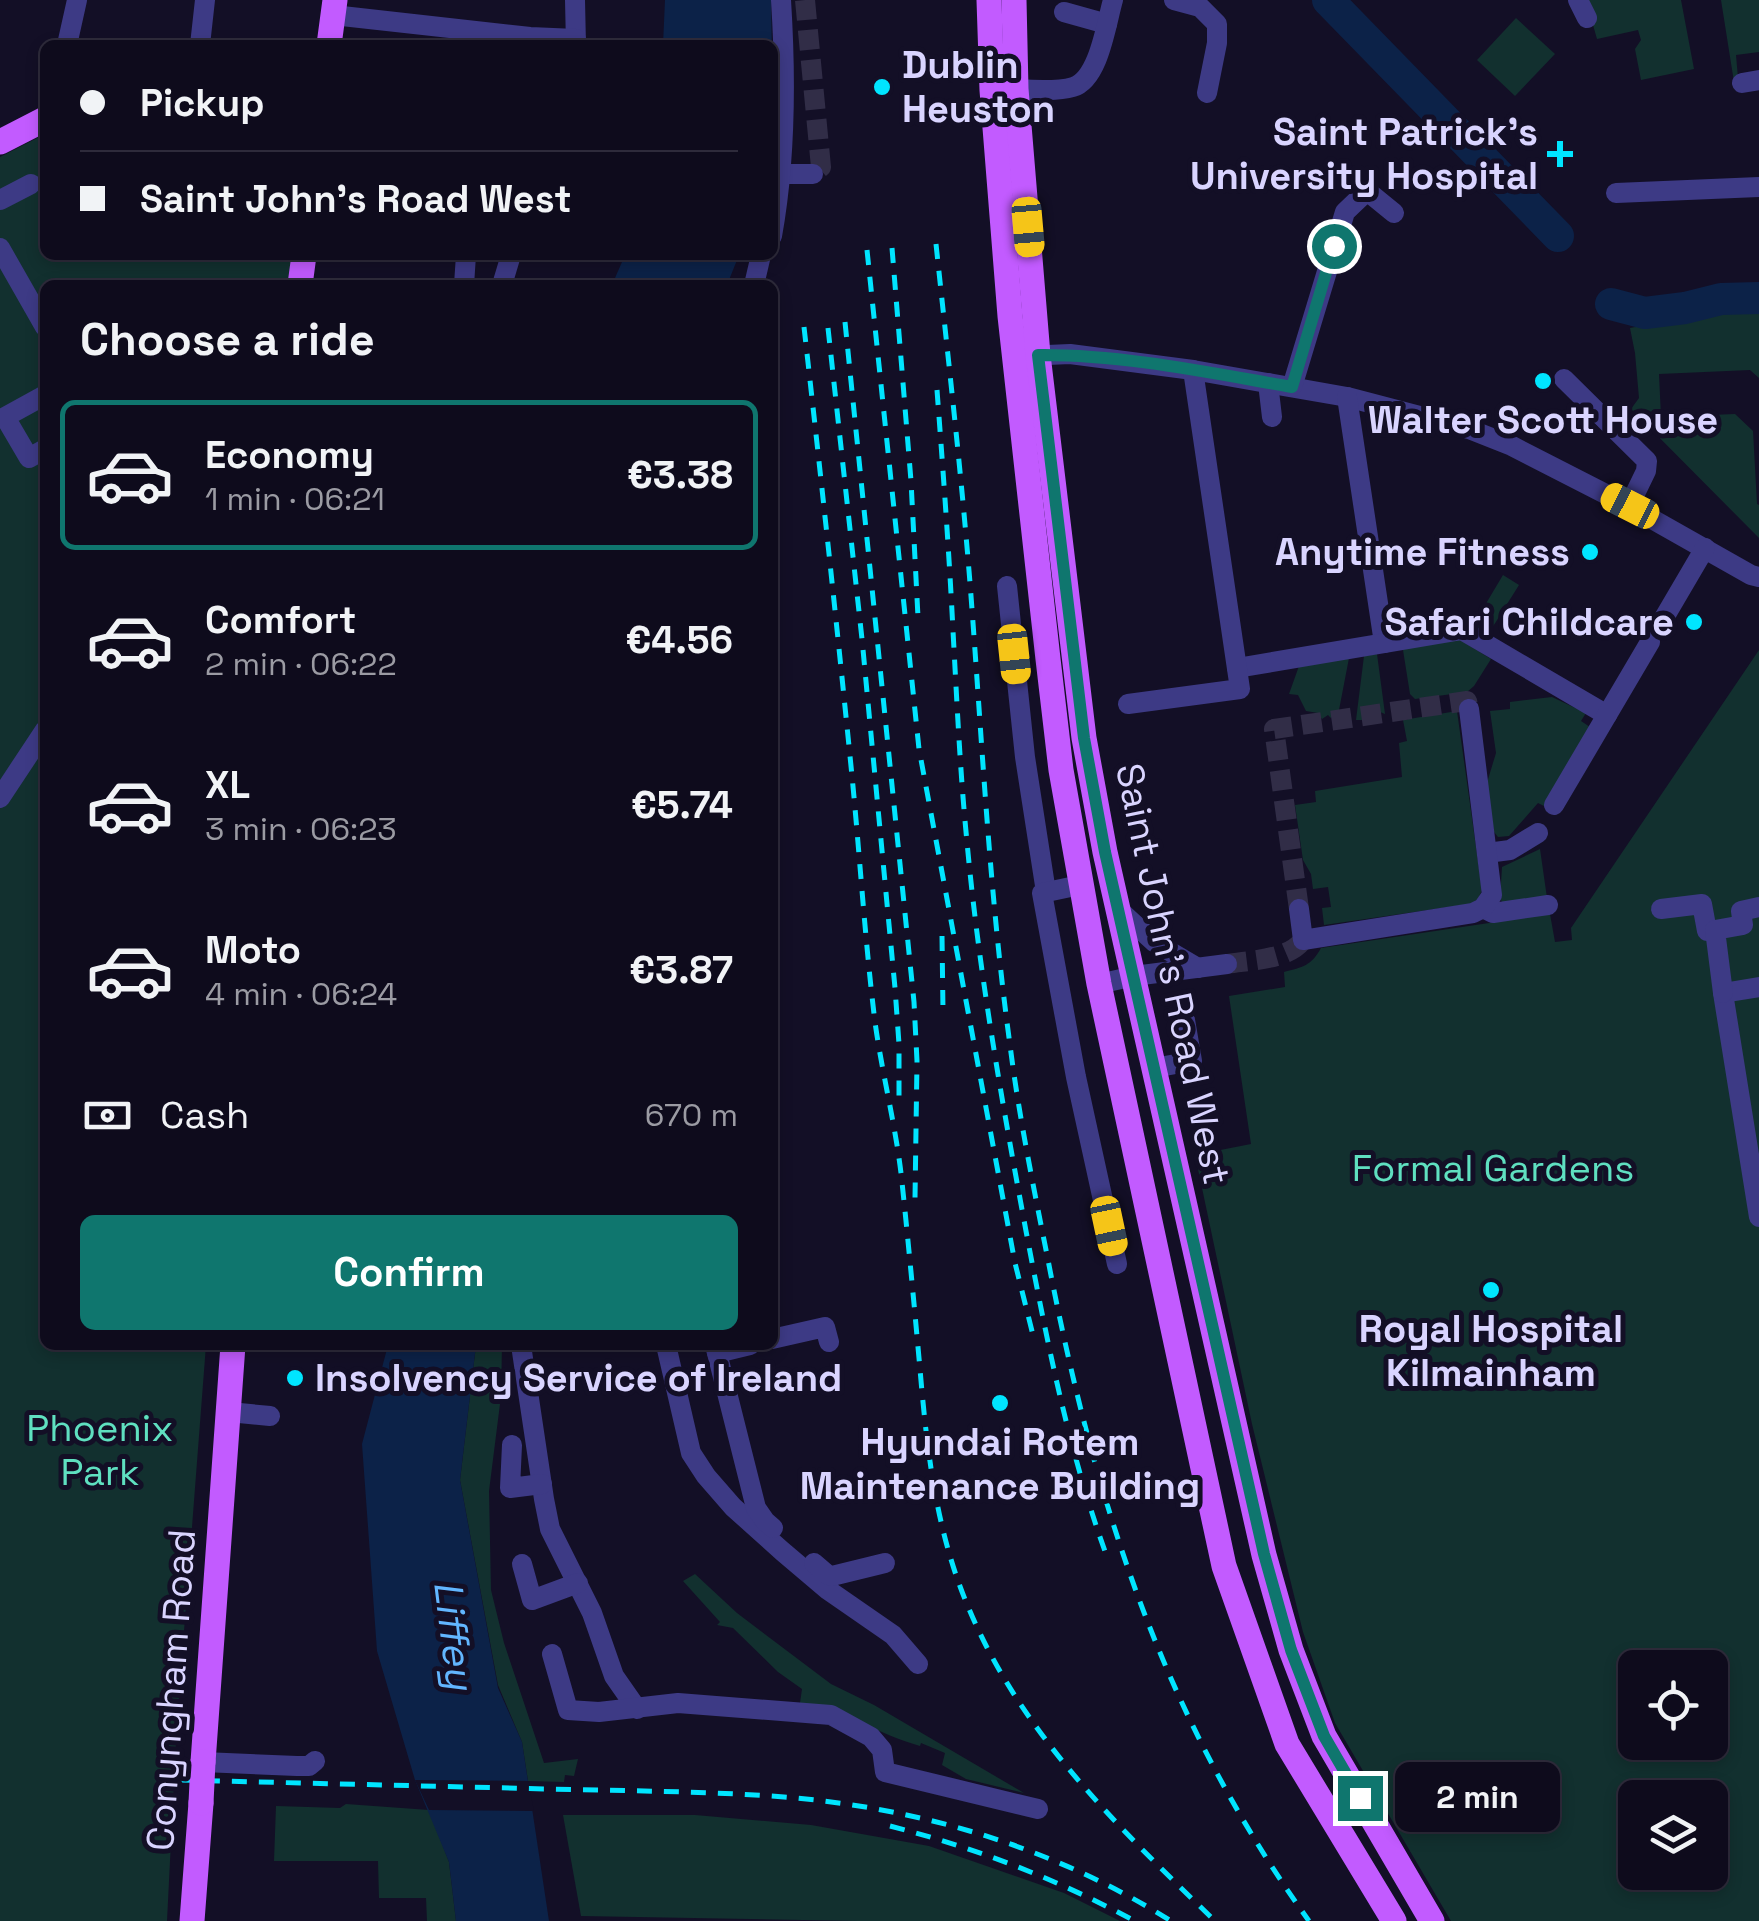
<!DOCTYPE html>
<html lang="en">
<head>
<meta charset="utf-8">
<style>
	body { margin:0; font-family:"Space Grotesk",sans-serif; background:#171425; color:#f1f3f6; height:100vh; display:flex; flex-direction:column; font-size:38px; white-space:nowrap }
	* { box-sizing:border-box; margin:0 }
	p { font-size:32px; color:#9b9ba3 }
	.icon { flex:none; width:55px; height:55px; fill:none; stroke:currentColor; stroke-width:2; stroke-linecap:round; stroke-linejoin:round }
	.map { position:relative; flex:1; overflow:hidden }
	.panel { position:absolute; left:40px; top:280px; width:738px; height:1070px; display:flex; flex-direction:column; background:#0e0b1c; border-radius:15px; box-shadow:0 5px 15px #0003,0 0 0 2px #2e2b3b }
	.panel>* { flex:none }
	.top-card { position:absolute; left:40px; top:40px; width:738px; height:220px; border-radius:15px; box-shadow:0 5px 15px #0003,0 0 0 2px #2e2b3b; display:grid; align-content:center; height:220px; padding:0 40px; background:#0e0b1c }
	.tools { position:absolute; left:1618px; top:1650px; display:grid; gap:20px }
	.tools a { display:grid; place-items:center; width:110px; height:110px; border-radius:15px; background:#0e0b1c; box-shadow:0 5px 15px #0003,0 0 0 2px #2e2b3b; font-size:50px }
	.end { position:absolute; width:45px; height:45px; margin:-22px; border:12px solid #0f766e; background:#fff; box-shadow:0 0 0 5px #fff }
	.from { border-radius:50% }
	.bubble { position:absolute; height:70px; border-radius:15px; background:#0e0b1c; box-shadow:0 5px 15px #0003,0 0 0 2px #2e2b3b; font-size:32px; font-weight:700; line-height:70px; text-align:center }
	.car { position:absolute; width:30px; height:60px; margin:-30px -15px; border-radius:12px; box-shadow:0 0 8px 2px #0007; background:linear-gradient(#f5c518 24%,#345 0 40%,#f5c518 0 76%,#345 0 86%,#f5c518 0) }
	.top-card b { display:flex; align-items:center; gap:35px; height:95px; font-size:38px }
	.top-card b+b { border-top:2px solid #2e2b3b }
	.top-card i { width:25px; height:25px; background:#f1f3f6 }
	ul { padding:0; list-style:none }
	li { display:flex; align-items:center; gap:30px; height:150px; margin:0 20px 15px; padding:0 20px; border:5px solid transparent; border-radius:15px }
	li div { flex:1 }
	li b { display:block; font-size:38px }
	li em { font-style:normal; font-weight:700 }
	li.active { border-color:#0f766e }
	li>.icon { width:90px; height:90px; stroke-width:1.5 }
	h2 { padding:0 40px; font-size:45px; line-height:120px }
	.pay { display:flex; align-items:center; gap:25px; height:110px; padding:0 40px; font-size:38px }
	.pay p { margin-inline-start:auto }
	.cta { display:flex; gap:20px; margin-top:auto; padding:20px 40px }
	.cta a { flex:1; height:115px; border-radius:15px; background:#0f766e; color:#fff; font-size:40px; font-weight:700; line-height:115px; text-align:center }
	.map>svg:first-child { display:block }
</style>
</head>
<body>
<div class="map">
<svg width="1759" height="1921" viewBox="0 0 1759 1921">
	<rect width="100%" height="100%" fill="#130f26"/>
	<g fill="#12302f" fill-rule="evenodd">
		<path d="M1581 0H1681L1694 69 1641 80 1635 49 1641 40 1638 30 1597 39 1591 18Z"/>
		<path d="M1721 0H1759V52L1736 55 1738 78 1734 82Z"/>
		<path d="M1516 18 1555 54 1515 96 1477 60Z"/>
		<path d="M45 134V255H304L300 285H45V1345H206L177 1722 167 1921H0V157Z"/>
		<path d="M1759 312V378L1750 370 1659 374 1661 417 1735 414 1753 431 1757 504 1759 505V538L1631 409 1639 398 1635 353 1630 328 1703 314Z"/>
		<path d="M1503 575 1519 585 1487 636 1472 627Z"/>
		<path d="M1457 638 1491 659 1474 686 1467 692 1415 699 1410 694 1403 650 1408 647Z"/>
		<path d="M1759 650V1921H1451L1335 1723 1303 1632 1252 1424 1195 1155 1251 1144 1229 996 1285 987 1284 972C1303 967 1311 966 1321 948L1550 914 1555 942 1572 940 1571 928ZM1635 1668H1710V1742H1635ZM1635 1798H1710V1872H1635Z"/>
		<path d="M1377 654 1385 714 1380 712 1378 718H1371V713L1366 712 1362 720H1356L1364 656Z"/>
		<path d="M1349 658 1339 710 1331 718 1328 715 1322 719 1318 713 1306 711 1298 695 1289 694 1299 666Z"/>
		<path d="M1552 697 1586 713 1581 721 1593 729 1544 806 1538 803 1509 836 1498 837 1494 832 1486 786 1496 753 1490 711 1510 709V702Z"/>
		<path d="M1457 711 1482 890 1478 899 1470 904 1324 925 1322 908 1331 907 1328 887 1313 889 1311 874 1303 860 1295 805 1316 802 1315 791 1402 777 1399 743 1407 741 1403 720Z"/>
		<path d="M1540 849 1547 898 1503 903 1500 899 1502 867Z"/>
		<path d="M476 1345H502L501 1396 489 1491 491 1590 504 1643 544 1763 578 1759 574 1776 565 1775 564 1782 528 1781 522 1742 498 1685 460 1480Z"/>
		<path d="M695 1574 737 1613 831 1684 874 1705 1024 1793 966 1779 942 1765 945 1753 921 1743 920 1746C878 1734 842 1710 800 1703L802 1689 778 1672 733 1628 717 1625 720 1622 683 1581Z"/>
		<path d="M346 1804 429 1810 449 1862 456 1921H427L426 1898H379L378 1861H274L276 1806 340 1808Z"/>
		<path d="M563 1815H695L811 1825 929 1846 1064 1893 1120 1921H857L581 1916Z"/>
	</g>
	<g fill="#0c2248">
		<path d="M665 0H771L773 113 772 45H663Z"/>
		<path d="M625 255H739L727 285H612Z"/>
		<circle cx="1463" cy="1173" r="12"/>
		<path d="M388 1345H476L460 1480 498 1688 522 1742 549 1921H456L449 1862 415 1780 377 1651 362 1444Z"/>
	</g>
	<path fill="#130f26" d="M415 1780 528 1781 534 1811 429 1810Z"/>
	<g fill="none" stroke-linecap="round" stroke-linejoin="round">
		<g stroke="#0c2248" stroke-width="32">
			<path d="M1328 0 1558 236"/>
			<path d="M1611 304 1645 313 1685 308 1721 299 1759 298"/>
		</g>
		<g stroke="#312d47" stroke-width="20" stroke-dasharray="20 10" stroke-linecap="butt">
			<path d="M805 0 821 167 813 174"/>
			<path d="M1299 909 1274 729 1467 701 1469 709"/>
			<path d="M1227 964C1251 960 1288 960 1303 940"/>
		</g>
		<g stroke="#3d3a85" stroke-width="20">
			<path d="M575 0 576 45"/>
			<path d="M1174 0 1200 7 1217 24V43L1207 93"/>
			<path d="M1578 0 1587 18"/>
			<path d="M1064 12 1107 24"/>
			<path d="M333 15 530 37 576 39"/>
			<path d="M67 45 77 0"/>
			<path d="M200 45 205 0"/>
			<path d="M1742 83 1759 80"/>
			<path d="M1016 89C1033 90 1056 92 1073 87 1099 79 1106 24 1113 0"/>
			<path d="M781 174H813"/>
			<path d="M1616 193 1759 187"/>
			<path d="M0 200 31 184"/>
			<path d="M772 236C786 158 786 78 781 0"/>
			<path d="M0 248 45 327"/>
			<path d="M464 285 466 255"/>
			<path d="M502 285 511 255"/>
			<path d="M754 285 761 255"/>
			<path d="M1025 356 1070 354 1193 370 1347 397 1469 429 1512 446 1629 506 1751 575 1759 577"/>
			<path d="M1564 379 1647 461 1646 471 1629 506"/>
			<path d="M1268 383 1272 417"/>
			<path d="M1292 387 1345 212 1367 191 1394 213"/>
			<path d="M45 395 5 417 29 458 45 449"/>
			<path d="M1347 397 1384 643"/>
			<path d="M1007 586 1025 757 1046 892"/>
			<path d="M1661 623 1705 548"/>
			<path d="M1237 668 1462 630 1607 715"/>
			<path d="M1128 704 1240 689 1193 370"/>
			<path d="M0 798 45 730"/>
			<path d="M1554 805 1650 642"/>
			<path d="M1487 853 1510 850 1538 833"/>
			<path d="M1080 885 1042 893 1076 1077 1117 1264"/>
			<path d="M1483 908 1493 913 1548 905"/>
			<path d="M1118 909 1154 942 1198 968"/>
			<path d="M1299 909 1303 940 1473 913 1483 908 1492 895 1469 709"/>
			<path d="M1661 909 1702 904 1707 931 1715 930"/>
			<path d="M1099 984 1134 976 1227 964"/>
			<path d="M1759 987 1723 993 1759 1217"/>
			<path d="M1723 993 1715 930 1743 925 1741 911 1759 907"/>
			<path d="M1154 1068 1192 1061 1185 1020"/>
			<path d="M772 1339 825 1327 829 1342"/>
			<path d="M521 1345 544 1499 550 1529 592 1613 614 1676 637 1709"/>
			<path d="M666 1345 691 1453 706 1476 733 1507 782 1551 828 1590 893 1635 918 1664"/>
			<path d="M715 1345 756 1508 765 1521 773 1528"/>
			<path d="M717 1353 750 1345"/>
			<path d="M229 1412 270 1416"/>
			<path d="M512 1445 510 1488 542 1484"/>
			<path d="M814 1563 828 1575 832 1576 885 1563"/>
			<path d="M522 1564 532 1600 578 1583"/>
			<path d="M552 1654 568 1710 599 1712 678 1703 831 1715 871 1737 882 1750 885 1772 1038 1809"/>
			<path d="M203 1762 297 1766H309L315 1761"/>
		</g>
		<g stroke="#c25bff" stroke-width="25">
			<path d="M989 0 992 90 1010 316 1048 659 1061 770 1099 984 1224 1566 1287 1744 1394 1921"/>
			<path d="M1014 0 1016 89 1038 355 1084 738 1105 852 1264 1555 1291 1650 1324 1736 1432 1921"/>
			<path d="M329 45 335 0"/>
			<path d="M0 142 45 119"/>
			<path d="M300 285 304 255"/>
			<path d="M203 1762 233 1345"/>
			<path d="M192 1921 201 1803"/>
		</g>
		<g stroke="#00e5ff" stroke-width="5" stroke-dasharray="15 12" stroke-linecap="butt">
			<path d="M936 244C948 357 961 470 970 583 982 737 989 892 1010 1045 1019 1117 1034 1189 1048 1260 1095 1503 1163 1718 1309 1921"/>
			<path d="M892 248 911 481 918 617"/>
			<path d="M867 250 919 749 1015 1263 1033 1335"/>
			<path d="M845 322 914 1002 917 1061 915 1198"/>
			<path d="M804 327C821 477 837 626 852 776 860 858 865 941 875 1022 882 1073 895 1123 901 1173 908 1238 914 1303 920 1369 927 1451 936 1532 969 1609 1022 1735 1119 1828 1215 1921"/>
			<path d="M828 328 862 639 895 988 899 1044V1101"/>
			<path d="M937 390C943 470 949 550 953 631 957 702 960 772 967 842 979 973 1002 1102 1026 1231 1047 1341 1068 1449 1106 1554"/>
			<path d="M942 936 943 1011"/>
			<path d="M178 1780C301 1783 425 1786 549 1789 628 1791 706 1791 784 1797 921 1808 1055 1848 1171 1921"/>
			<path d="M890 1826C979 1849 1054 1878 1135 1921"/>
		</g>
		<path stroke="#c25bff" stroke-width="25" d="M201 1803 203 1762"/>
	</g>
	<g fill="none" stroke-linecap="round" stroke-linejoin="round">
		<path stroke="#0f766e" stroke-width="12" d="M1334 246 1292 387C1211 373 1120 354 1038 355L1084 738 1105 852 1264 1554 1291 1650 1324 1736 1360 1798"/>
	</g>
	<g fill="#00e5ff" stroke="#130f26" stroke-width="4">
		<circle cx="882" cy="87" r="10"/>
		<path d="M1555 139h10v10h10v10h-10v10h-10v-10h-10v-10h10z"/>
		<circle cx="1543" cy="381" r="10"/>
		<circle cx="1590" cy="552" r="10"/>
		<circle cx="1694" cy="622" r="10"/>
		<circle cx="1491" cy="1290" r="10"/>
		<circle cx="295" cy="1378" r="10"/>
		<circle cx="1000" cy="1403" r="10"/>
	</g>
	<g text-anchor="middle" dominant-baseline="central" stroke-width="10" stroke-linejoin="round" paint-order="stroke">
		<g font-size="38" font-weight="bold" fill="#d9d4ff" stroke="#130f26" text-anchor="end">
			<text x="902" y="65" text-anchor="start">Dublin<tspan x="902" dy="44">Heuston</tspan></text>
			<text x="1538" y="132">Saint Patrick’s<tspan x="1538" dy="44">University Hospital</tspan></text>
			<text x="1543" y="420" text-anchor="middle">Walter Scott House</text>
			<text x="1570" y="552">Anytime Fitness</text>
			<text x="1674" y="622">Safari Childcare</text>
			<text x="1491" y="1329" text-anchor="middle">Royal Hospital<tspan x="1491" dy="44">Kilmainham</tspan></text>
			<text x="315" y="1378" text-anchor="start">Insolvency Service of Ireland</text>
			<text x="1000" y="1442" text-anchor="middle">Hyundai Rotem<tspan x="1000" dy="44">Maintenance Building</tspan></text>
		</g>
		<g font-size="38" fill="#d9d4ff" stroke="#130f26">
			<text transform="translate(1173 974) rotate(78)">Saint John's Road West</text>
			<text transform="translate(171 1690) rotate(-86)">Conyngham Road</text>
		</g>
		<g font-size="38" fill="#5fe0c0" stroke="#130f26">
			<text x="1493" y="1168">Formal Gardens</text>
			<text x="100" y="1428">Phoenix<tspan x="100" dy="44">Park</tspan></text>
		</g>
		<g font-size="40" font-style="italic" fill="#62b6ff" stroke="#130f26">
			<text transform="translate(454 1635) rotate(83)">Liffey</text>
		</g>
	</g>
</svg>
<div class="tools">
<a><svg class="icon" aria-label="locate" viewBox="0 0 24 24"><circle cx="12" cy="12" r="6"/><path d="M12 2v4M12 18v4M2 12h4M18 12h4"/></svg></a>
<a><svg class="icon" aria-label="layers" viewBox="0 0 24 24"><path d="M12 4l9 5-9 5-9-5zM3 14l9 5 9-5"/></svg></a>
</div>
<i class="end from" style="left:1334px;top:246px"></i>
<i class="end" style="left:1360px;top:1798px"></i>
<div class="bubble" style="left:1395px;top:1762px;width:165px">2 min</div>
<i class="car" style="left:1028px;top:227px;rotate:175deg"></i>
<i class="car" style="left:1630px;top:506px;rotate:297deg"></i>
<i class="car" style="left:1014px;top:654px;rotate:174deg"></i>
<i class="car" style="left:1109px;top:1226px;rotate:168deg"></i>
<div class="top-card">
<b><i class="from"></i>Pickup</b>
<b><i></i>Saint John's Road West</b>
</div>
<section class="panel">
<h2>Choose a ride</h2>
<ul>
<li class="active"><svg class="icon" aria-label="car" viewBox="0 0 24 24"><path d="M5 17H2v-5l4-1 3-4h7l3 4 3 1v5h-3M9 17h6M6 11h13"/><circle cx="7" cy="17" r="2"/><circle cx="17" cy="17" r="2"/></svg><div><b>Economy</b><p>1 min · 06:21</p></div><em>€3.38</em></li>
<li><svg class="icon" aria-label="car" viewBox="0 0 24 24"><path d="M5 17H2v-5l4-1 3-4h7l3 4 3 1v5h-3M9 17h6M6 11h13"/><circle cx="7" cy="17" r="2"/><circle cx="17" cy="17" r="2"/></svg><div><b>Comfort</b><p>2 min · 06:22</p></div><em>€4.56</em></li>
<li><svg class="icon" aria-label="car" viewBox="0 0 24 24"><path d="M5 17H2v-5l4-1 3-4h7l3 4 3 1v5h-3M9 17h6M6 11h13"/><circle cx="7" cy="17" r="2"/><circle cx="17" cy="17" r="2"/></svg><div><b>XL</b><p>3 min · 06:23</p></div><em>€5.74</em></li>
<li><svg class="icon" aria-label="car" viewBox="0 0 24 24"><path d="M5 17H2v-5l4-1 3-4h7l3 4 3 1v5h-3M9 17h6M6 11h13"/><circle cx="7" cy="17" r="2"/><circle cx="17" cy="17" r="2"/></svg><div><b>Moto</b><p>4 min · 06:24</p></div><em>€3.87</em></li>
</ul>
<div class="pay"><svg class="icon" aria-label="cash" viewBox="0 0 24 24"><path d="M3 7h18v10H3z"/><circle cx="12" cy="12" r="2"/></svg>Cash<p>670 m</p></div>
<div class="cta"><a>Confirm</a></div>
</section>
</div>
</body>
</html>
